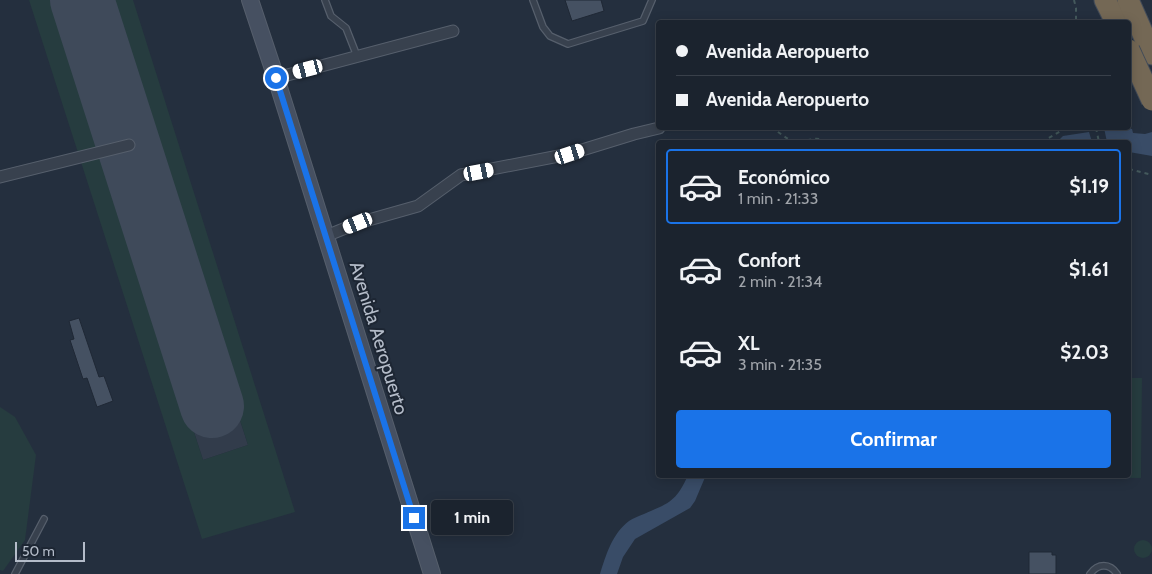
<!DOCTYPE html>
<html lang="es">
<head>
<meta charset="utf-8">
<style>
	body { margin:0; font-family:Cabin,sans-serif; background:#282f3a; color:#f1f3f6; height:100vh; display:flex; flex-direction:column; font-size:19px; white-space:nowrap }
	* { box-sizing:border-box; margin:0 }
	p { font-size:16px; color:#a0a4aa }
	.icon { flex:none; width:28px; height:28px; fill:none; stroke:currentColor; stroke-width:2; stroke-linecap:round; stroke-linejoin:round }
	.map { position:relative; flex:1; overflow:hidden }
	.details { position:absolute; left:656px; top:140px; width:475px; height:338px; display:flex; flex-direction:column; background:#1b232e; border-radius:5px; box-shadow:0 2px 12px #0003,0 0 0 1px #39404a }
	.details>* { flex:none }
	.banner { position:absolute; left:656px; top:20px; width:475px; height:110px; border-radius:5px; box-shadow:0 2px 12px #0003,0 0 0 1px #39404a; display:grid; align-content:center; height:110px; padding:0 20px; background:#1b232e }
	.scale { position:absolute; left:15px; bottom:12px; width:70px; box-sizing:border-box; padding-left:5px; border:2px solid #b4bcc9; border-top:0; font-size:14px; line-height:18px; white-space:nowrap; color:#b4bcc9; -webkit-text-stroke:4px #1d2633; paint-order:stroke }
	.end { position:absolute; width:22px; height:22px; margin:-11px; border:6px solid #1a73e8; background:#fff; box-shadow:0 0 0 2px #fff }
	.from { border-radius:50% }
	.bubble { position:absolute; height:35px; border-radius:5px; background:#1b232e; box-shadow:0 2px 12px #0003,0 0 0 1px #39404a; font-size:16px; font-weight:700; line-height:35px; text-align:center }
	.car { position:absolute; width:15px; height:30px; margin:-15px -8px; border-radius:6px; box-shadow:0 0 4px 1px #0007; background:linear-gradient(#fff 24%,#345 0 40%,#fff 0 76%,#345 0 86%,#fff 0) }
	.banner b { display:flex; align-items:center; gap:18px; height:48px; font-size:19px }
	.banner b+b { border-top:1px solid #39404a }
	.banner i { width:12px; height:12px; background:#f1f3f6 }
	ul { padding:9px 0 0; list-style:none }
	li { display:flex; align-items:center; gap:15px; height:75px; margin:0 10px 8px; padding:0 10px; border:2px solid transparent; border-radius:5px }
	li div { flex:1 }
	li b { display:block; font-size:19px }
	li em { font-style:normal; font-weight:700 }
	li.active { border-color:#1a73e8 }
	li>.icon { width:45px; height:45px; stroke-width:1.5 }
	.cta { display:flex; gap:10px; margin-top:auto; padding:10px 20px }
	.cta a { flex:1; height:58px; border-radius:5px; background:#1a73e8; color:#fff; font-size:20px; font-weight:700; line-height:58px; text-align:center }
	.map>svg:first-child { display:block }
</style>
</head>
<body>
<div class="map">
<svg width="1152" height="574" viewBox="0 0 1152 574">
	<rect width="100%" height="100%" fill="#242f3e"/>
	<path fill="#323c4b" d="M55 0H105L248 445 203 460Z"/>
	<g fill="#263c3f">
		<path d="M29 0H55L203 460 248 445 105 0H133L295 512 202 539Z"/>
		<path d="M1129 378H1142L1141 478 1004 477V475H1129Z"/>
		<path d="M0 407 15 417 36 455 25 540 3 571 0 570Z"/>
		<circle cx="1143" cy="549" r="9"/>
	</g>
	<g fill="#394c67">
		<path d="M1104 128H1128L1132 129 1133 133 1145 134 1152 132V156L1129 152V142H1107Z"/>
		<path d="M1089 132 1092 142H1057L1063 136Z"/>
		<path d="M688 475H706L695 501 690 508 635 539 623 557 617 574H600C606 555 612 534 629 521 633 518 639 516 644 514 669 503 676 502 688 475Z"/>
	</g>
	<g fill="none" stroke-linecap="round" stroke-linejoin="round">
		<path stroke="#3f4a5a" stroke-width="64" d="M82 0 212 406"/>
	</g>
	<g fill="#455162" stroke="#1f2835">
		<path d="M565 0H601L604 11 572 21Z"/>
		<path d="M79 318 99 377 104 376 113 401 97 407 87 378 83 379 70 340 74 339 69 321Z"/>
		<path d="M1029 552H1052V555H1056V574H1029Z"/>
	</g>
	<g fill="none" stroke-linecap="round" stroke-linejoin="round">
		<g stroke="#565f6c" stroke-width="8">
			<g id="lane">
				<path d="M325 0 331 16 346 28 357 56"/>
				<path d="M533 0 543 27 550 36 568 44 643 21 652 0"/>
				<path d="M15 574 44 519"/>
				<path d="M1090 574C1098 563 1110 563 1117 574"/>
			</g>
		</g>
		<g stroke="#565f6c" stroke-width="13">
			<g id="street">
				<path d="M276 78 453 31"/>
				<path d="M0 177 129 145"/>
				<path d="M326 236 358 223 418 206 461 175 569 154 634 134 659 128"/>
			</g>
		</g>
		<g stroke="#565f6c" stroke-width="18">
			<path id="secondary" d="M250 0 276 78 432 574"/>
		</g>
		<g stroke="#434c59" stroke-width="23">
			<g id="highway">
				<path d="M1105 0 1116 22"/>
				<path d="M1128 0 1152 54"/>
			</g>
		</g>
		<g stroke="#44595c" stroke-width="2" stroke-dasharray="4 4" stroke-linecap="butt">
			<path d="M1074 0 1076 8V22"/>
			<path d="M771 128C778 131 786 139 793 141 804 144 816 134 826 142"/>
			<path d="M1096 128 1099 142"/>
			<path d="M1042 142 1066 128"/>
			<path d="M1129 169 1152 175"/>
		</g>
		<use href="#lane" stroke="#38414e" stroke-width="5.5"/>
		<use href="#street" stroke="#38414e" stroke-width="11"/>
		<use href="#secondary" stroke="#465061" stroke-width="16"/>
		<use href="#highway" stroke="#746855" stroke-width="21"/>
		<g stroke="#434c59" stroke-width="23" stroke-linecap="butt">
			<path id="highway-bridge" d="M1129 50 1152 100"/>
		</g>
		<use href="#highway-bridge" stroke="#746855" stroke-width="21"/>
	</g>
	<g fill="none" stroke-linecap="round" stroke-linejoin="round">
		<path stroke="#1a73e8" stroke-width="6" d="M276 78 414 518"/>
	</g>
	<g text-anchor="middle" dominant-baseline="central" stroke-width="4" stroke-linejoin="round" paint-order="stroke">
		<g font-size="19" fill="#b4bcc9" stroke="#1d2633">
			<text transform="translate(379 338) rotate(73)">Avenida Aeropuerto</text>
		</g>
	</g>
</svg>
<div class="scale">50 m</div>
<i class="end from" style="left:276px;top:78px"></i>
<i class="end" style="left:414px;top:518px"></i>
<div class="bubble" style="left:431px;top:500px;width:82px">1 min</div>
<i class="car" style="left:308px;top:69px;rotate:255deg"></i>
<i class="car" style="left:570px;top:154px;rotate:72deg"></i>
<i class="car" style="left:479px;top:172px;rotate:79deg"></i>
<i class="car" style="left:358px;top:223px;rotate:248deg"></i>
<div class="banner">
<b><i class="from"></i>Avenida Aeropuerto</b>
<b><i></i>Avenida Aeropuerto</b>
</div>
<section class="details">
<ul>
<li class="active"><svg class="icon" aria-label="car" viewBox="0 0 24 24"><path d="M5 17H2v-5l4-1 3-4h7l3 4 3 1v5h-3M9 17h6M6 11h13"/><circle cx="7" cy="17" r="2"/><circle cx="17" cy="17" r="2"/></svg><div><b>Económico</b><p>1 min · 21:33</p></div><em>$1.19</em></li>
<li><svg class="icon" aria-label="car" viewBox="0 0 24 24"><path d="M5 17H2v-5l4-1 3-4h7l3 4 3 1v5h-3M9 17h6M6 11h13"/><circle cx="7" cy="17" r="2"/><circle cx="17" cy="17" r="2"/></svg><div><b>Confort</b><p>2 min · 21:34</p></div><em>$1.61</em></li>
<li><svg class="icon" aria-label="car" viewBox="0 0 24 24"><path d="M5 17H2v-5l4-1 3-4h7l3 4 3 1v5h-3M9 17h6M6 11h13"/><circle cx="7" cy="17" r="2"/><circle cx="17" cy="17" r="2"/></svg><div><b>XL</b><p>3 min · 21:35</p></div><em>$2.03</em></li>
</ul>
<div class="cta"><a>Confirmar</a></div>
</section>
</div>
</body>
</html>
